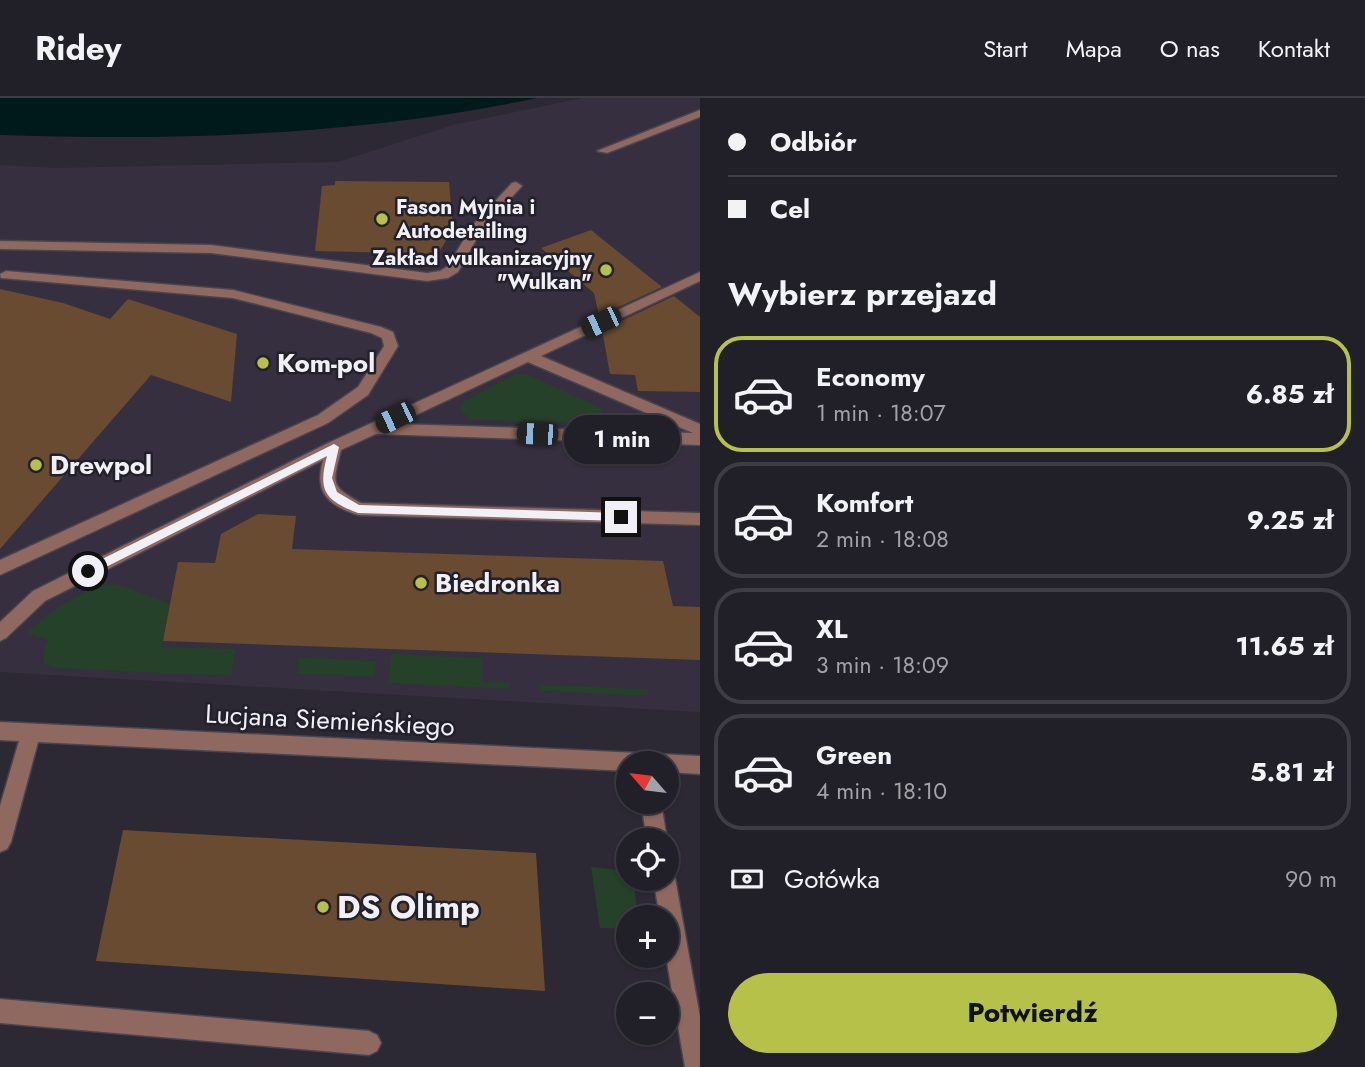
<!DOCTYPE html>
<html lang="pl">
<head>
<meta charset="utf-8">
<style>
	body { margin:0; font-family:Jost,sans-serif; background:#29272f; color:#f1f3f6; height:100vh; display:flex; flex-direction:column; font-size:26px; white-space:nowrap }
	* { box-sizing:border-box; margin:0 }
	p { font-size:23px; color:#a2a2a7 }
	.icon { flex:none; width:38px; height:38px; fill:none; stroke:currentColor; stroke-width:2; stroke-linecap:round; stroke-linejoin:round }
	.map { position:relative; flex:1; overflow:hidden }
	.drawer { display:flex; flex-direction:column; background:#211f27; width:665px }
	.drawer>* { flex:none }
	.top-card { display:grid; align-content:center; height:154px; padding:0 28px; background:#211f27 }
	.needle { width:46px; rotate:298deg }
	.controls { position:absolute; left:616px; top:653px; display:grid; gap:14px }
	.controls a { display:grid; place-items:center; width:63px; height:63px; border-radius:50%; background:#211f27; box-shadow:0 2px 5px #0004,0 0 0 2px #3e3d44; font-size:35px }
	.end { position:absolute; width:32px; height:32px; margin:-16px; border:9px solid #f2f0f7; background:#111; box-shadow:0 0 0 4px #111 }
	.from { border-radius:50% }
	.bubble { position:absolute; height:49px; border-radius:24px; background:#211f27; box-shadow:0 2px 5px #0004,0 0 0 2px #3e3d44; font-size:23px; font-weight:700; line-height:49px; text-align:center }
	.car { position:absolute; width:21px; height:42px; margin:-21px -10px; border-radius:9px; box-shadow:0 0 5px 2px #0007; background:linear-gradient(#222 24%,#8ab4d8 0 40%,#222 0 76%,#8ab4d8 0 86%,#222 0) }
	.top-card b { display:flex; align-items:center; gap:24px; height:66px; font-size:26px }
	.top-card b+b { border-top:2px solid #3e3d44 }
	.top-card i { width:18px; height:18px; background:#f1f3f6 }
	ul { padding:0; list-style:none }
	li { display:flex; align-items:center; gap:21px; height:116px; margin:0 14px 10px; padding:0 14px; border:4px solid #3e3d44; border-radius:28px }
	li div { flex:1 }
	li b { display:block; font-size:26px }
	li em { font-style:normal; font-weight:700 }
	li.current { border-color:#b6c149 }
	li>.icon { width:63px; height:63px; stroke-width:1.5 }
	h2 { padding:0 28px; font-size:32px; line-height:84px }
	.pay { display:flex; align-items:center; gap:18px; height:77px; padding:0 28px; font-size:26px }
	.pay p { margin-inline-start:auto }
	.button { display:flex; gap:14px; margin-top:auto; padding:14px 28px }
	.button a { flex:1; height:80px; border-radius:42px; background:#b6c149; color:#111; font-size:28px; font-weight:700; line-height:80px; text-align:center }
	header { display:flex; align-items:center; gap:42px; box-sizing:border-box; height:98px; padding:0 35px; background:#211f27; border-bottom:2px solid #3e3d44 }
	header strong { font-size:33px }
	nav { display:flex; gap:38px; margin-inline-start:auto; font-size:24px }
	main { display:flex; flex:1; min-height:0 }
	.map>svg:first-child { display:block }
</style>
</head>
<body>
<header>
<strong>Ridey</strong>
<nav><a>Start</a><a>Mapa</a><a>O nas</a><a>Kontakt</a></nav>
</header>
<main>
<div class="map">
<svg width="700" height="969" viewBox="0 0 700 969">
	<rect width="100%" height="100%" fill="#2c2934"/>
	<path fill="#362f3f" d="M583 0H700V614L0 574V67L56 70 338 64 453 27Z"/>
	<g fill="#254129">
		<path d="M516 276 529 277 602 311 599 323 582 325 472 322 460 313 464 303Z"/>
		<path d="M117 486 170 506 162 549 236 551 231 578 55 570 44 565 43 555 48 542 27 535C52 513 84 488 117 486Z"/>
		<path d="M391 556 482 560V584L510 585V591L389 585Z"/>
		<path d="M299 559 376 563 375 579 298 576Z"/>
		<path d="M540 587 647 591 649 598 541 593Z"/>
		<path d="M591 769 628 773V780L633 781 638 819H628V831L600 830Z"/>
	</g>
	<path fill="#00191b" d="M0 0H537C360 37 180 43 0 37Z"/>
	<g fill="#684b31">
		<path d="M335 83 449 84 453 131 438 156 315 153 322 88 335 87Z"/>
		<path d="M591 132 662 189 599 218 594 195 541 150Z"/>
		<path d="M0 191 63 205 110 221 128 201 237 236 231 304 151 277 0 451Z"/>
		<path d="M674 198 700 219V294L638 293 635 277 610 276 602 232Z"/>
		<path d="M258 416 296 418 292 451 663 463 673 508 700 509V562L163 543 178 464 215 465 221 436Z"/>
		<path d="M123 732 536 755 545 893 96 863Z"/>
	</g>
	<g fill="none" stroke-linecap="round" stroke-linejoin="round">
		<g stroke="#48454f" stroke-width="3">
			<g id="minor">
				<path d="M700 12V19L607 55 597 53Z"/>
				<path d="M516 84 522 88 481 133 458 174 448 180 427 183 211 155 0 151V143L211 147 427 175 440 173 448 168 472 128 512 85Z"/>
				<path d="M6 173 233 192 381 229 393 234 398 248 368 297 328 325 0 477V462L318 317 358 289 384 248 382 240 371 235 233 200 1 180 0 176Z"/>
				<path d="M700 174V183L541 258 700 326V347L376 336 341 352C333 386 329 387 361 405L700 415V427L358 417C327 407 314 394 323 362L45 503 6 540 0 543V524L33 493 328 345ZM528 264 693 335 397 326Z"/>
				<path d="M0 624 700 658V676L667 674V665H628V673L38 644 11 744 7 751 0 754V708L19 643 0 642Z"/>
				<path d="M641 704H661L667 742V744L647 742Z"/>
				<path d="M667 770 672 772 675 780 700 919V969H685L666 858 667 819H660L653 780H667Z"/>
				<path d="M0 901 369 933 377 937 381 945 377 953 369 957 0 925Z"/>
			</g>
		</g>
		<use href="#minor" fill="#8f6860" fill-rule="evenodd"/>
	</g>
	<path fill="#f2f0f7" d="M334 346 339 349 332 380 337 394 359 407 621 415 626 419 621 423 358 415C324 402 318 392 327 358L92 476H84L83 473 84 470Z"/>
	<g fill="#b6c149" stroke="#22202a" stroke-width="2.5">
		<circle cx="382" cy="121" r="7"/>
		<circle cx="606" cy="172" r="7"/>
		<circle cx="263" cy="265" r="7"/>
		<circle cx="36" cy="367" r="7"/>
		<circle cx="421" cy="485" r="7"/>
		<circle cx="323" cy="809" r="7"/>
	</g>
	<g text-anchor="middle" dominant-baseline="central" stroke-width="5" stroke-linejoin="round" paint-order="stroke">
		<g font-size="21" font-weight="bold" fill="#f2f0f7" stroke="#22202a" text-anchor="start">
			<text x="396" y="109">Fason Myjnia i<tspan x="396" dy="24">Autodetailing</tspan></text>
			<text x="592" y="160" text-anchor="end">Zakład wulkanizacyjny<tspan x="592" dy="24">"Wulkan"</tspan></text>
		</g>
		<g font-size="26" font-weight="bold" fill="#f2f0f7" stroke="#22202a" text-anchor="start">
			<text x="277" y="265">Kom-pol</text>
			<text x="50" y="367">Drewpol</text>
			<text x="435" y="485">Biedronka</text>
		</g>
		<g font-size="26" fill="#f2f0f7" stroke="#22202a">
			<text transform="translate(330 622) rotate(3)">Lucjana Siemieńskiego</text>
		</g>
		<g font-size="32" font-weight="bold" fill="#f2f0f7" stroke="#22202a" text-anchor="start">
			<text x="337" y="809">DS Olimp</text>
		</g>
	</g>
</svg>
<div class="controls">
<a><svg class="needle" viewBox="-14 -14 28 28"><path d="M0-13l5 13h-10z" fill="#e53935"/><path d="M0 13l5-13h-10z" fill="#a2a2a7"/></svg></a>
<a><svg class="icon" aria-label="locate" viewBox="0 0 24 24"><circle cx="12" cy="12" r="6"/><path d="M12 2v4M12 18v4M2 12h4M18 12h4"/></svg></a>
<a>+</a>
<a>−</a>
</div>
<i class="end from" style="left:88px;top:473px"></i>
<i class="end" style="left:621px;top:419px"></i>
<div class="bubble" style="left:564px;top:317px;width:116px">1 min</div>
<i class="car" style="left:601px;top:224px;rotate:245deg"></i>
<i class="car" style="left:395px;top:320px;rotate:244deg"></i>
<i class="car" style="left:537px;top:336px;rotate:272deg"></i>
</div>
<section class="drawer">
<div class="top-card">
<b><i class="from"></i>Odbiór</b>
<b><i></i>Cel</b>
</div>
<h2>Wybierz przejazd</h2>
<ul>
<li class="current"><svg class="icon" aria-label="car" viewBox="0 0 24 24"><path d="M5 17H2v-5l4-1 3-4h7l3 4 3 1v5h-3M9 17h6M6 11h13"/><circle cx="7" cy="17" r="2"/><circle cx="17" cy="17" r="2"/></svg><div><b>Economy</b><p>1 min · 18:07</p></div><em>6.85 zł</em></li>
<li><svg class="icon" aria-label="car" viewBox="0 0 24 24"><path d="M5 17H2v-5l4-1 3-4h7l3 4 3 1v5h-3M9 17h6M6 11h13"/><circle cx="7" cy="17" r="2"/><circle cx="17" cy="17" r="2"/></svg><div><b>Komfort</b><p>2 min · 18:08</p></div><em>9.25 zł</em></li>
<li><svg class="icon" aria-label="car" viewBox="0 0 24 24"><path d="M5 17H2v-5l4-1 3-4h7l3 4 3 1v5h-3M9 17h6M6 11h13"/><circle cx="7" cy="17" r="2"/><circle cx="17" cy="17" r="2"/></svg><div><b>XL</b><p>3 min · 18:09</p></div><em>11.65 zł</em></li>
<li><svg class="icon" aria-label="car" viewBox="0 0 24 24"><path d="M5 17H2v-5l4-1 3-4h7l3 4 3 1v5h-3M9 17h6M6 11h13"/><circle cx="7" cy="17" r="2"/><circle cx="17" cy="17" r="2"/></svg><div><b>Green</b><p>4 min · 18:10</p></div><em>5.81 zł</em></li>
</ul>
<div class="pay"><svg class="icon" aria-label="cash" viewBox="0 0 24 24"><path d="M3 7h18v10H3z"/><circle cx="12" cy="12" r="2"/></svg>Gotówka<p>90 m</p></div>
<div class="button"><a>Potwierdź</a></div>
</section>
</main>
</body>
</html>
